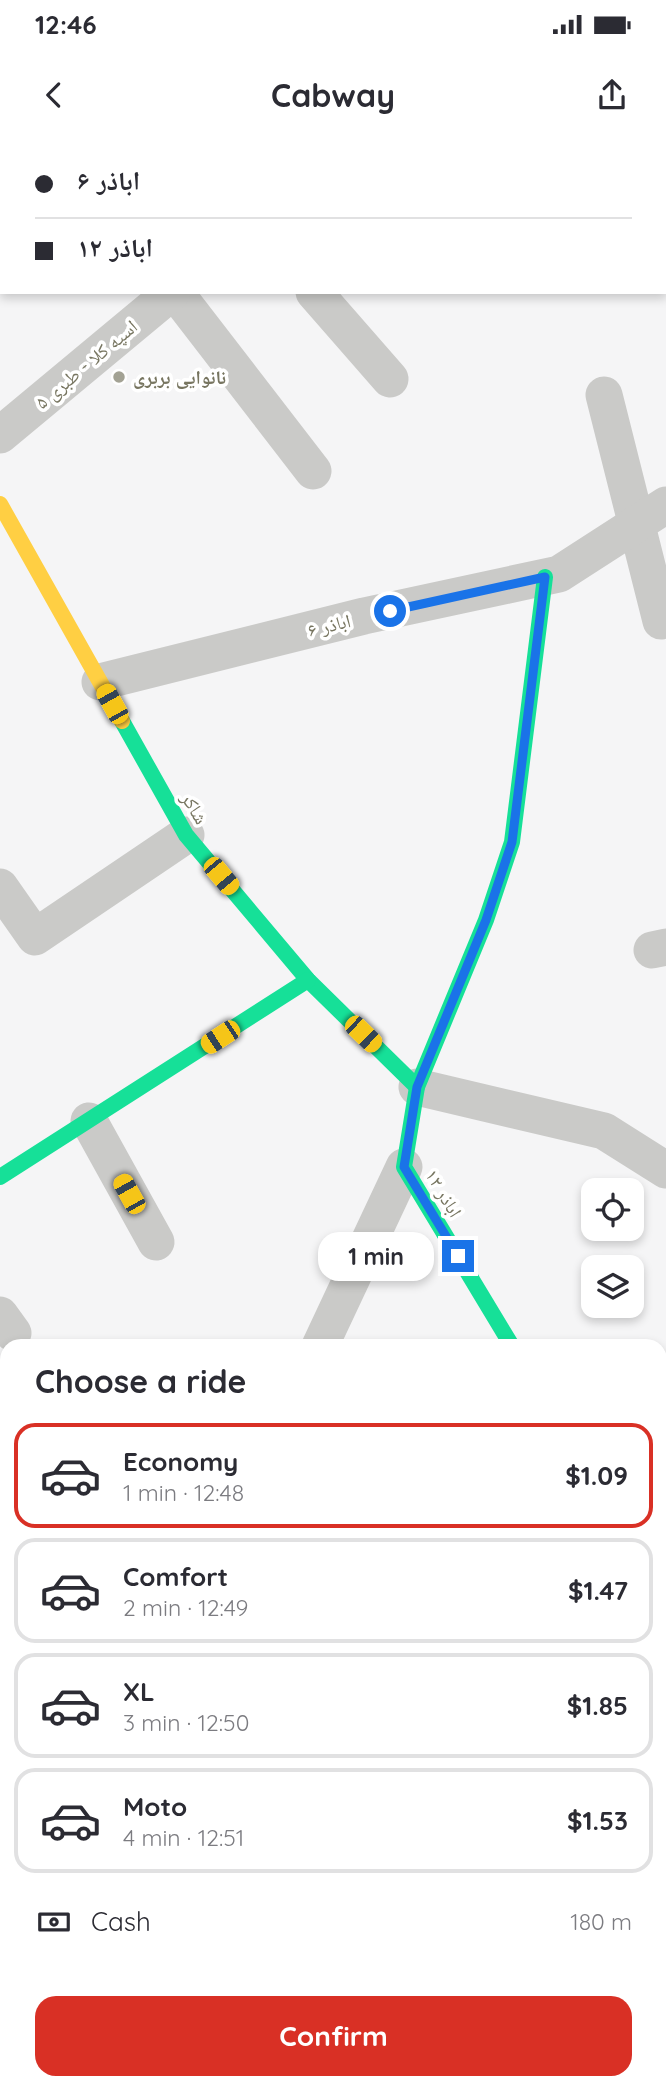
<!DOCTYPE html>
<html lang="en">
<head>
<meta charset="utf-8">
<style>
	body { margin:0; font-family:Quicksand,"Noto Naskh Arabic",sans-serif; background:#f2f2f3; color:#2b2b33; height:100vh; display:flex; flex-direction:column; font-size:26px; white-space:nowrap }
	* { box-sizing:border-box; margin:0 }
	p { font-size:23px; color:#7c7c81 }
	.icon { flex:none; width:38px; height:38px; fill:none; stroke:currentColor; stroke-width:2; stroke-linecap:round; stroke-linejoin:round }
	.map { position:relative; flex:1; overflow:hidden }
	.side { position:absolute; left:0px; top:1199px; width:667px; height:751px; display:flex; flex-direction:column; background:#fff; border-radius:21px 21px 0 0; box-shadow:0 4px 10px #0003 }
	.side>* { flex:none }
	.guide { position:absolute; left:0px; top:0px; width:667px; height:154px; box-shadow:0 4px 10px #0003; display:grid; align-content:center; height:154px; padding:0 35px; background:#fff }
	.buttons { position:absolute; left:581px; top:1038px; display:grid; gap:14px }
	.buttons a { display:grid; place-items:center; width:63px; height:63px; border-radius:14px; background:#fff; box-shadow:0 4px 10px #0003; font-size:35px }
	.end { position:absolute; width:32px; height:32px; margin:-16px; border:9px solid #1a73e8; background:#fff; box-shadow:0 0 0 4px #fff }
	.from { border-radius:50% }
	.bubble { position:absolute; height:49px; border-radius:21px; background:#fff; box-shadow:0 4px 10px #0003; font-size:23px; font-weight:800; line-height:49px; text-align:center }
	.car { position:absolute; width:21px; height:42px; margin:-21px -10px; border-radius:9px; box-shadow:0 0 5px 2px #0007; background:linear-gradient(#f5c518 24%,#345 0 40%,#f5c518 0 76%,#345 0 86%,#f5c518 0) }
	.guide b { display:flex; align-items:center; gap:24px; height:66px; font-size:26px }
	.guide b+b { border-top:2px solid #e1e1e2 }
	.guide i { width:18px; height:18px; background:#2b2b33 }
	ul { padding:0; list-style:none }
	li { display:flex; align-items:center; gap:21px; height:105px; margin:0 14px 10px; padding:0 21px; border:4px solid #e1e1e2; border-radius:21px }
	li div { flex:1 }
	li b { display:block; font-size:26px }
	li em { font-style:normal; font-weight:800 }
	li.selected { border-color:#d93025 }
	li>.icon { width:63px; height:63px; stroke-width:1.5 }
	h2 { padding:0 35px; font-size:32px; line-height:84px }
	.pay { display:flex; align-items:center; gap:18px; height:77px; padding:0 35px; font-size:26px }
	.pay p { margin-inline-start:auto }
	.button { display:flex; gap:14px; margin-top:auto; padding:14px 35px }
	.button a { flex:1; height:80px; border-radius:21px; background:#d93025; color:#fff; font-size:28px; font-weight:800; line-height:80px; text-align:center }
	.status { display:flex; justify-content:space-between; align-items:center; height:49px; padding:0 35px; background:#fff; direction:ltr }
	.status svg { height:19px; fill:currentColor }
	header { display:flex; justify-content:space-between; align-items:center; height:91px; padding:0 35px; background:#fff; font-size:32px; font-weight:800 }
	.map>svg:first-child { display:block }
</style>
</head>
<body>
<div class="status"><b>12:46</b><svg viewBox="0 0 49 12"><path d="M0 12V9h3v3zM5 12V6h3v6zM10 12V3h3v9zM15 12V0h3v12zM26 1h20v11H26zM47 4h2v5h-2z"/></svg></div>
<header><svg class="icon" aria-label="back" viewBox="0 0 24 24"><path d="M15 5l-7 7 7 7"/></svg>Cabway<svg class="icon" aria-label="share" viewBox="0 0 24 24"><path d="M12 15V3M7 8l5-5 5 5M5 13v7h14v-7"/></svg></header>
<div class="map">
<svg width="666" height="1948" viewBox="0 0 666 1948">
	<rect width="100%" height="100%" fill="#f5f5f6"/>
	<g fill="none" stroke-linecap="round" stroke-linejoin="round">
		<g stroke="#cacac8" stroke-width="18">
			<path d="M660 1939 666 1941"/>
			<path d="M543 1942 546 1948"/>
		</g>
		<g stroke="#cacac8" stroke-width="37">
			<path d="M44 0 46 2"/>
			<path d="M351 2 353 0"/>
			<path d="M175 152 313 331"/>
			<path d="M314 152 390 239"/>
			<path d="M604 255 661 481 666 480"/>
			<path d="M0 295 172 152"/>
			<path d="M100 542 364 476 559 434 666 365"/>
			<path d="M0 747 35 797 186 695"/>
			<path d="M652 810 666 807"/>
			<path d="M417 947 604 991 666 1030"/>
			<path d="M89 981 156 1102"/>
			<path d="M0 1175 13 1193"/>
			<path d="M320 1206 404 1027"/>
			<path d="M0 1429 7 1432"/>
			<path d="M0 1703 7 1708"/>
		</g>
		<g stroke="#16e098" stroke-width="16">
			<path d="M122 581 186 695 308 840 417 947"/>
			<path d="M0 1037 308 840"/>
			<path d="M512 1206 404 1027 417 947 486 780 512 702 545 437"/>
			<path d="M660 1504 666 1496"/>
			<path d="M0 1901 7 1899"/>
			<path d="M66 1948 78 1942"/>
		</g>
		<g stroke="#ffcf43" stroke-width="16">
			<path d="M0 364 122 581"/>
			<path d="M660 1292 666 1283"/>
			<path d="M660 1398 666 1392"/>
			<path d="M660 1652 666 1655"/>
			<path d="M660 1712 666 1720"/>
		</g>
	</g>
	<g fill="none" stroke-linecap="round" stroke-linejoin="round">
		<path stroke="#1a73e8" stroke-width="9" d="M390 471 545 437 512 702 486 780 417 947 404 1027 458 1116"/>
	</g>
	<circle fill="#a3a294" stroke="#fff" stroke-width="2.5" cx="119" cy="237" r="7"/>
	<g text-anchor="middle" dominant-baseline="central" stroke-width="7" stroke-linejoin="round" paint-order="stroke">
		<g font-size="19" fill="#777560" stroke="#fff">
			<text transform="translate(86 224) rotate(-40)">اسپه کلا - طبری ۵</text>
			<text transform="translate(329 485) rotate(-14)">اباذر ۶</text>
			<text transform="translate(195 668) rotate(59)">شاکر</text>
			<text transform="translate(444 1053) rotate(59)">اباذر ۱۲</text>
		</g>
		<g font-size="19" font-weight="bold" fill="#777560" stroke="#fff" text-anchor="start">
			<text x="133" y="237">نانوایی بربری</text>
		</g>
	</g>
</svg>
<div class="buttons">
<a><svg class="icon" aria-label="locate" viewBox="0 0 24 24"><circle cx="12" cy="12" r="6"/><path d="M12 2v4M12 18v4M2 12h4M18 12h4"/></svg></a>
<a><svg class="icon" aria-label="layers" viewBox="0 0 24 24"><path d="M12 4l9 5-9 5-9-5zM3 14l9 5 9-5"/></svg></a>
</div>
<i class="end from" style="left:390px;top:471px"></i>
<i class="end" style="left:458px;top:1116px"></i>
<div class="bubble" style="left:318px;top:1092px;width:116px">1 min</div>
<i class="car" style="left:112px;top:564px;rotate:331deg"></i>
<i class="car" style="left:221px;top:736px;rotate:140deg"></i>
<i class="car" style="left:363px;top:894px;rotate:134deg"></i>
<i class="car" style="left:220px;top:897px;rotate:237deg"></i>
<i class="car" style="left:129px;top:1054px;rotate:331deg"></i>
<div class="guide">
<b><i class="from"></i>اباذر ۶</b>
<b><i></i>اباذر ۱۲</b>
</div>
<section class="side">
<h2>Choose a ride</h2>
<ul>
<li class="selected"><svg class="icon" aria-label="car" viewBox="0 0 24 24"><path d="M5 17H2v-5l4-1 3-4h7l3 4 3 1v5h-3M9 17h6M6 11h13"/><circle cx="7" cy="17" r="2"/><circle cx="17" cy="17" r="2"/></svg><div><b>Economy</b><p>1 min · 12:48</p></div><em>$1.09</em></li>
<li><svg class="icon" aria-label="car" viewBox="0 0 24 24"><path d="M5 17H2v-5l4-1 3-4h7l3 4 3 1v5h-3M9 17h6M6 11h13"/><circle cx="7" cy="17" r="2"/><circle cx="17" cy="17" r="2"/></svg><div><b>Comfort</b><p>2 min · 12:49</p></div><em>$1.47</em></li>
<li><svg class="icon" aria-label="car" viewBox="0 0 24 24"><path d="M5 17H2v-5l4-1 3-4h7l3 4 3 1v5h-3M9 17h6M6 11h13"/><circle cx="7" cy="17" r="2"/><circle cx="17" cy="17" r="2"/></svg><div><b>XL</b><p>3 min · 12:50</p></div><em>$1.85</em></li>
<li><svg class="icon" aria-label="car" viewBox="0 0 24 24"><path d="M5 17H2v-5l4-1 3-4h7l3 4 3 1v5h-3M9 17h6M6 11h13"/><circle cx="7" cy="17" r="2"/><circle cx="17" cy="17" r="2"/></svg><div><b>Moto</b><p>4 min · 12:51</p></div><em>$1.53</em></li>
</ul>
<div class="pay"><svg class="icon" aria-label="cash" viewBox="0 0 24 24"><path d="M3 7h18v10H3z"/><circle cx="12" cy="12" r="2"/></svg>Cash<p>180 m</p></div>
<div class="button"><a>Confirm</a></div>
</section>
</div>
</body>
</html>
